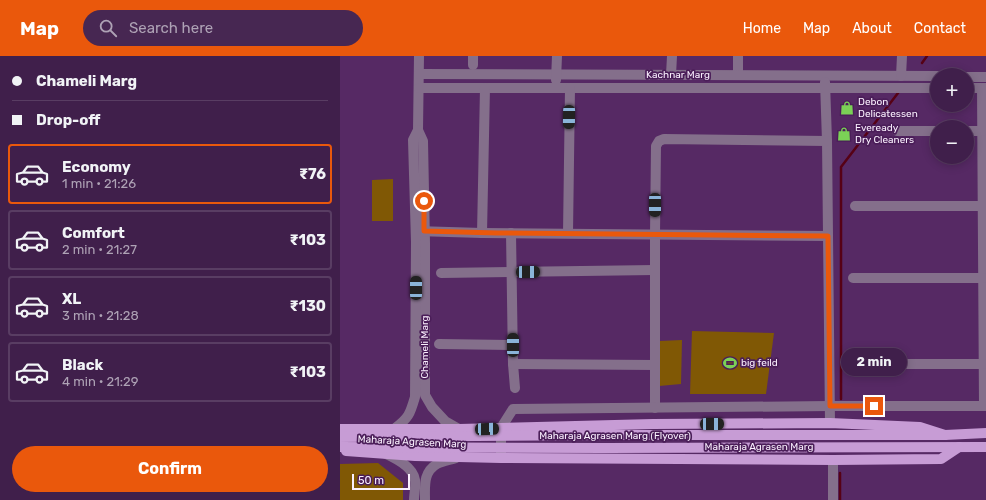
<!DOCTYPE html>
<html lang="en">
<head>
<meta charset="utf-8">
<style>
	body { margin:0; font-family:Rubik,sans-serif; background:#472752; color:#f1f3f6; height:100vh; display:flex; flex-direction:column; font-size:15px; white-space:nowrap }
	* { box-sizing:border-box; margin:0 }
	p { font-size:13px; color:#aea2b5 }
	.icon { flex:none; width:22px; height:22px; fill:none; stroke:currentColor; stroke-width:2; stroke-linecap:round; stroke-linejoin:round }
	.map { position:relative; flex:1; overflow:hidden }
	.details { display:flex; flex-direction:column; background:#401f4b; width:340px }
	.details>* { flex:none }
	.banner { display:grid; align-content:center; height:88px; padding:0 12px; background:#401f4b }
	.controls { position:absolute; left:590px; top:12px; display:grid; gap:8px }
	.controls a { display:grid; place-items:center; width:44px; height:44px; border-radius:50%; background:#401f4b; box-shadow:0 2px 10px #0003,0 0 0 1px #593d63; font-size:20px }
	.scale { position:absolute; left:12px; bottom:10px; width:58px; box-sizing:border-box; padding-left:4px; border:2px solid #faf0fe; border-top:0; font-size:11px; line-height:14px; white-space:nowrap; color:#faf0fe; -webkit-text-stroke:3px #4b1e59; paint-order:stroke }
	.end { position:absolute; width:18px; height:18px; margin:-9px; border:5px solid #ea580c; background:#fff; box-shadow:0 0 0 2px #fff }
	.from { border-radius:50% }
	.bubble { position:absolute; height:28px; border-radius:14px; background:#401f4b; box-shadow:0 2px 10px #0003,0 0 0 1px #593d63; font-size:13px; font-weight:700; line-height:28px; text-align:center }
	.car { position:absolute; width:12px; height:24px; margin:-12px -6px; border-radius:5px; box-shadow:0 0 3px 1px #0007; background:linear-gradient(#222 24%,#8ab4d8 0 40%,#222 0 76%,#8ab4d8 0 86%,#222 0) }
	.banner b { display:flex; align-items:center; gap:14px; height:38px; font-size:15px }
	.banner b+b { border-top:1px solid #593d63 }
	.banner i { width:10px; height:10px; background:#f1f3f6 }
	ul { padding:0; list-style:none }
	li { display:flex; align-items:center; gap:12px; height:60px; margin:0 8px 6px; padding:0 4px; border:2px solid #593d63; border-radius:4px }
	li div { flex:1 }
	li b { display:block; font-size:15px }
	li em { font-style:normal; font-weight:700 }
	li.selected { border-color:#ea580c }
	li>.icon { width:36px; height:36px; stroke-width:1.5 }
	.cta { display:flex; gap:8px; margin-top:auto; padding:8px 12px }
	.cta a { flex:1; height:46px; border-radius:24px; background:#ea580c; color:#fff; font-size:16px; font-weight:700; line-height:46px; text-align:center }
	header { display:flex; align-items:center; gap:24px; box-sizing:border-box; height:56px; padding:0 20px; background:#ea580c; color:#fff }
	header strong { font-size:19px }
	nav { display:flex; gap:22px; margin-inline-start:auto; font-size:14px }
	.search { width:280px; height:36px; background:#472752; display:flex; align-items:center; gap:10px; box-sizing:border-box; padding:0 14px; border-radius:22px; color:#aea2b5; font-size:15px }
	main { display:flex; flex:1; min-height:0 }
	.map>svg:first-child { display:block }
</style>
</head>
<body>
<header>
<strong>Map</strong>
<div class="search"><svg class="icon" aria-label="search" viewBox="0 0 24 24"><circle cx="10" cy="10" r="6"/><path d="M15 15l6 6"/></svg>Search here</div>
<nav><a>Home</a><a>Map</a><a>About</a><a>Contact</a></nav>
</header>
<main>
<section class="details">
<div class="banner">
<b><i class="from"></i>Chameli Marg</b>
<b><i></i>Drop-off</b>
</div>
<ul>
<li class="selected"><svg class="icon" aria-label="car" viewBox="0 0 24 24"><path d="M5 17H2v-5l4-1 3-4h7l3 4 3 1v5h-3M9 17h6M6 11h13"/><circle cx="7" cy="17" r="2"/><circle cx="17" cy="17" r="2"/></svg><div><b>Economy</b><p>1 min · 21:26</p></div><em>₹76</em></li>
<li><svg class="icon" aria-label="car" viewBox="0 0 24 24"><path d="M5 17H2v-5l4-1 3-4h7l3 4 3 1v5h-3M9 17h6M6 11h13"/><circle cx="7" cy="17" r="2"/><circle cx="17" cy="17" r="2"/></svg><div><b>Comfort</b><p>2 min · 21:27</p></div><em>₹103</em></li>
<li><svg class="icon" aria-label="car" viewBox="0 0 24 24"><path d="M5 17H2v-5l4-1 3-4h7l3 4 3 1v5h-3M9 17h6M6 11h13"/><circle cx="7" cy="17" r="2"/><circle cx="17" cy="17" r="2"/></svg><div><b>XL</b><p>3 min · 21:28</p></div><em>₹130</em></li>
<li><svg class="icon" aria-label="car" viewBox="0 0 24 24"><path d="M5 17H2v-5l4-1 3-4h7l3 4 3 1v5h-3M9 17h6M6 11h13"/><circle cx="7" cy="17" r="2"/><circle cx="17" cy="17" r="2"/></svg><div><b>Black</b><p>4 min · 21:29</p></div><em>₹103</em></li>
</ul>
<div class="cta"><a>Confirm</a></div>
</section>
<div class="map">
<svg width="646" height="444" viewBox="0 0 646 444">
	<rect width="100%" height="100%" fill="#562964"/>
	<g fill="#805805">
		<path d="M53 123V165H32V124Z"/>
		<path d="M352 275 434 277 426 338H350Z"/>
		<path d="M342 284 341 328 319 330 320 285Z"/>
		<path d="M38 407 63 427V444H0V408Z"/>
	</g>
	<g fill="none" stroke-linecap="round" stroke-linejoin="round">
		<g stroke="#560115" stroke-width="2.5">
			<path d="M582 7 587 0"/>
			<path d="M501 343V111L558 37"/>
			<path d="M500 417V444"/>
		</g>
		<g stroke="#846f8b" stroke-width="10">
			<path d="M79 0 78 74 83 85 85 187V339L92 351 105 365 119 373"/>
			<path d="M133 0V9"/>
			<path d="M398 0V19"/>
			<path d="M79 18 597 20"/>
			<path d="M331 19 332 0"/>
			<path d="M561 20 562 0"/>
			<path d="M627 21H646"/>
			<path d="M216 24 217 0"/>
			<path d="M485 26 487 85 490 367"/>
			<path d="M79 32H597"/>
			<path d="M627 32H646"/>
			<path d="M642 32 644 350"/>
			<path d="M557 75H597"/>
			<path d="M627 75H642"/>
			<path d="M515 150H646"/>
			<path d="M76 175 142 177 488 180"/>
			<path d="M142 177 145 32"/>
			<path d="M171 177 173 308 175 332"/>
			<path d="M228 177 230 32"/>
			<path d="M101 217 315 214"/>
			<path d="M513 222H643"/>
			<path d="M99 288 173 289"/>
			<path d="M173 308 315 309"/>
			<path d="M515 308H643"/>
			<path d="M315 352V178L316 90 319 85 324 83 487 85"/>
			<path d="M54 373C69 362 70 358 75 341L76 186 73 84 78 74"/>
			<path d="M46 398C57 403 73 411 75 424 76 430 74 438 74 444"/>
			<path d="M161 402V372L173 353 490 350H646"/>
			<path d="M493 404V444"/>
			<path d="M85 444C85 430 83 416 97 408 102 405 110 404 116 402"/>
		</g>
		<g stroke="#c79cd5" stroke-width="10">
			<path d="M0 373H119L313 368 490 367 580 371 605 379"/>
			<path d="M267 379H605L646 377"/>
			<path d="M267 392 646 391"/>
			<path d="M6 395 75 400 161 402 493 404 601 403 619 391"/>
		</g>
		<g stroke="#c79cd5" stroke-width="10">
			<path d="M0 381 267 379"/>
			<path d="M0 391 267 392"/>
		</g>
	</g>
	<g fill="none" stroke-linecap="round" stroke-linejoin="round">
		<path stroke="#ea580c" stroke-width="5" d="M84 145V175L157 177 488 180 490 350H534"/>
	</g>
	<defs>
		<g id="shop-bare" transform="scale(1.08)"><path d="M-5-2.5h2.3a2.7 3.5 0 0 1 5.4 0H5L5.5 6h-11ZM-1.5-2.5h3a1.5 2.3 0 0 0-3 0Z" fill="#7bd156" stroke="#4b1e59" stroke-width="2.5" paint-order="stroke"/></g>
		<g id="stadium-bare" transform="scale(1.08)"><path d="M0-5a6.5 5 0 1 0 0 10a6.5 5 0 1 0 0-10ZM-3.5-1.8h7v3.6h-7Z" fill="#7bd156" stroke="#4b1e59" stroke-width="2.5" paint-order="stroke"/></g>
	</defs>
	<g fill-rule="evenodd">
		<use href="#shop-bare" x="507" y="52"/>
		<use href="#shop-bare" x="504" y="78"/>
		<use href="#stadium-bare" x="390" y="307"/>
	</g>
	<g text-anchor="middle" dominant-baseline="central" stroke-width="3.5" stroke-linejoin="round" paint-order="stroke">
		<g font-size="10" fill="#faf0fe" stroke="#4b1e59">
			<text x="338" y="19">Kachnar Marg</text>
			<text transform="translate(85 291) rotate(-90)">Chameli Marg</text>
			<text x="275" y="380">Maharaja Agrasen Marg (Flyover)</text>
			<text transform="translate(72 386) rotate(3)">Maharaja Agrasen Marg</text>
			<text x="419" y="391">Maharaja Agrasen Marg</text>
		</g>
		<g font-size="10" fill="#faf0fe" stroke="#4b1e59" text-anchor="start">
			<text x="518" y="46">Debon<tspan x="518" dy="12">Delicatessen</tspan></text>
			<text x="515" y="72">Eveready<tspan x="515" dy="12">Dry Cleaners</tspan></text>
			<text x="401" y="307">big feild</text>
		</g>
	</g>
</svg>
<div class="controls">
<a>+</a>
<a>−</a>
</div>
<div class="scale">50 m</div>
<i class="end from" style="left:84px;top:145px"></i>
<i class="end" style="left:534px;top:350px"></i>
<div class="bubble" style="left:501px;top:292px;width:66px">2 min</div>
<i class="car" style="left:229px;top:61px;rotate:181deg"></i>
<i class="car" style="left:315px;top:149px;rotate:180deg"></i>
<i class="car" style="left:188px;top:216px;rotate:89deg"></i>
<i class="car" style="left:76px;top:232px;rotate:0deg"></i>
<i class="car" style="left:173px;top:289px;rotate:0deg"></i>
<i class="car" style="left:372px;top:368px;rotate:89deg"></i>
<i class="car" style="left:147px;top:373px;rotate:88deg"></i>
</div>
</main>
</body>
</html>
